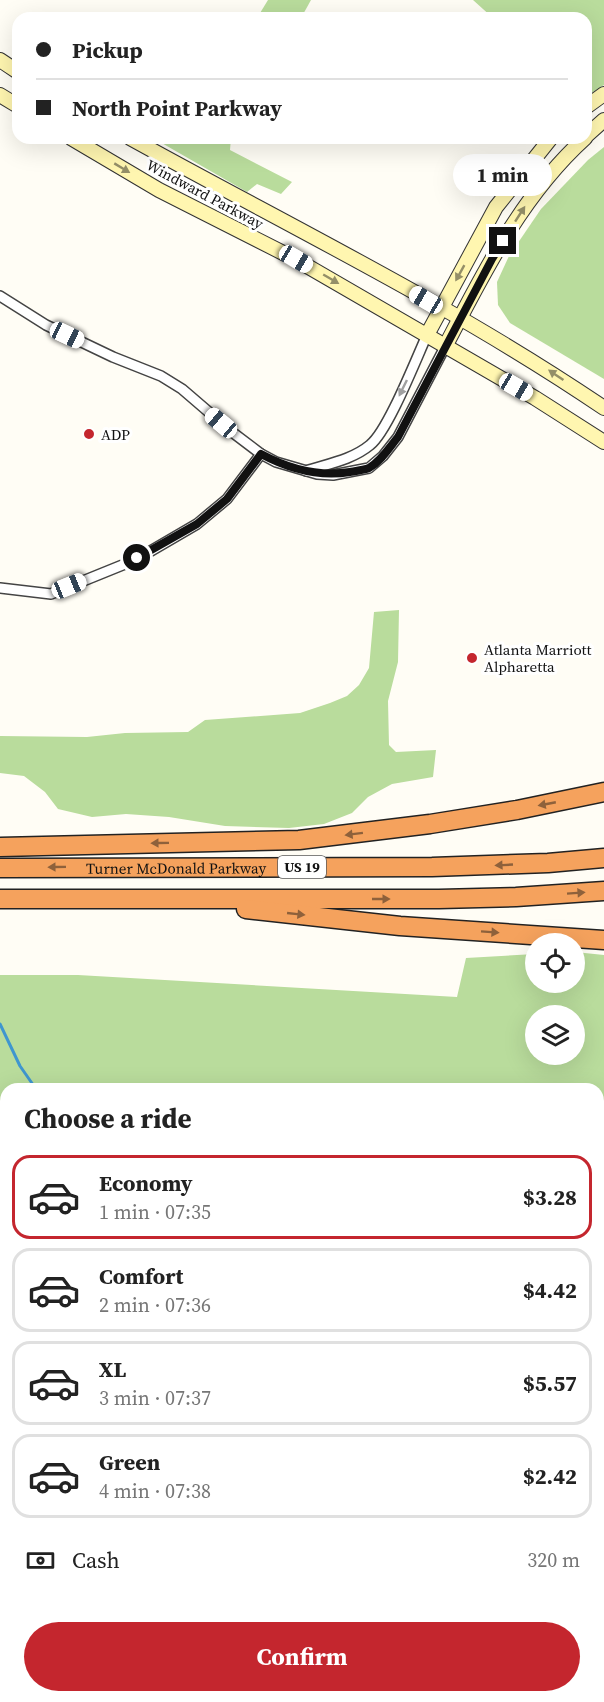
<!DOCTYPE html>
<html lang="en">
<head>
<meta charset="utf-8">
<style>
	body { margin:0; font-family:"Source Serif 4",serif; background:#f2f2f2; color:#222; height:100vh; display:flex; flex-direction:column; font-size:22px; white-space:nowrap }
	* { box-sizing:border-box; margin:0 }
	p { font-size:20px; color:#767676 }
	.icon { flex:none; width:33px; height:33px; fill:none; stroke:currentColor; stroke-width:2; stroke-linecap:round; stroke-linejoin:round }
	.map { position:relative; flex:1; overflow:hidden }
	.sheet { position:absolute; left:0px; top:1083px; width:604px; height:620px; display:flex; flex-direction:column; background:#fff; border-radius:18px 18px 0 0; box-shadow:0 6px 24px #0002 }
	.sheet>* { flex:none }
	.hud { position:absolute; left:12px; top:12px; width:580px; height:132px; border-radius:18px; box-shadow:0 6px 24px #0002; display:grid; align-content:center; height:132px; padding:0 24px; background:#fff }
	.fabs { position:absolute; left:525px; top:933px; display:grid; gap:12px }
	.fabs a { display:grid; place-items:center; width:60px; height:60px; border-radius:50%; background:#fff; box-shadow:0 6px 24px #0002; font-size:30px }
	.end { position:absolute; width:27px; height:27px; margin:-14px; border:8px solid #111; background:#fff; box-shadow:0 0 0 3px #fff }
	.from { border-radius:50% }
	.bubble { position:absolute; height:42px; border-radius:21px; background:#fff; box-shadow:0 6px 24px #0002; font-size:20px; font-weight:700; line-height:42px; text-align:center }
	.car { position:absolute; width:18px; height:36px; margin:-18px -9px; border-radius:8px; box-shadow:0 0 4px 2px #0007; background:linear-gradient(#fff 24%,#345 0 40%,#fff 0 76%,#345 0 86%,#fff 0) }
	.hud b { display:flex; align-items:center; gap:21px; height:57px; font-size:22px }
	.hud b+b { border-top:2px solid #e0e0e0 }
	.hud i { width:15px; height:15px; background:#222 }
	ul { padding:0; list-style:none }
	li { display:flex; align-items:center; gap:18px; height:84px; margin:0 12px 9px; padding:0 12px; border:3px solid #e0e0e0; border-radius:18px }
	li div { flex:1 }
	li b { display:block; font-size:22px }
	li em { font-style:normal; font-weight:700 }
	li.on { border-color:#c4262e }
	li>.icon { width:54px; height:54px; stroke-width:1.5 }
	h2 { padding:0 24px; font-size:27px; line-height:72px }
	.pay { display:flex; align-items:center; gap:15px; height:66px; padding:0 24px; font-size:22px }
	.pay p { margin-inline-start:auto }
	.cta { display:flex; gap:12px; margin-top:auto; padding:12px 24px }
	.cta a { flex:1; height:69px; border-radius:36px; background:#c4262e; color:#fff; font-size:24px; font-weight:700; line-height:69px; text-align:center }
	.map>svg:first-child { display:block }
</style>
</head>
<body>
<div class="map">
<svg width="604" height="1702" viewBox="0 0 604 1702">
	<rect width="100%" height="100%" fill="#fffdf5"/>
	<g fill="#b9dc9c" fill-rule="evenodd">
		<path d="M268 0H311L301 18H257Z"/>
		<path d="M473 0H604V85L587 96 586 18H493Z"/>
		<path d="M153 138H231L230 150 292 182 281 194 257 184 247 192Z"/>
		<path d="M604 147V379L510 323 498 305 497 282 509 256 541 209 588 160Z"/>
		<path d="M399 610 398 662 388 701 389 745 396 752 436 750 433 777 392 784 368 797 352 813 324 824 289 828 225 826 169 817 126 814 92 817 58 809 45 792 24 776 0 773V736L87 737 125 733 188 732 205 720 300 713 330 703 347 696 359 685 369 668 374 612Z"/>
		<path d="M575 952 604 955V1593L599 1596 598 1089H6V1192L0 1183V975H78L457 997 466 958 535 954 536 982H574ZM536 1016H574V1054H536Z"/>
	</g>
	<path fill="#b9e0f7" stroke="#3f96cf" stroke-width="1.5" d="M599 1662H604V1702H373L370 1697 598 1696Z"/>
	<g fill="none" stroke-linecap="round" stroke-linejoin="round">
		<path stroke="#3f96cf" stroke-width="3" d="M0 1024 20 1066 36 1089"/>
		<g stroke="#444" stroke-width="12">
			<g id="street">
				<path d="M0 296 46 325 113 357 161 376 182 389 232 432 261 454 276 462 317 474 333 475 369 468 383 456 398 437 446 345"/>
				<path d="M306 471C327 464 352 460 370 445 388 431 416 359 427 335"/>
				<path d="M0 588 51 594 125 564 149 552 197 524 227 499 261 454"/>
			</g>
		</g>
		<g stroke="#333" stroke-width="16">
			<g id="secondary">
				<path d="M0 60 18 72"/>
				<path d="M0 95 18 106"/>
				<path d="M586 107 604 94"/>
				<path d="M586 136 604 120"/>
				<path d="M71 138 159 190 295 259 535 398 604 442"/>
				<path d="M130 138C289 226 454 306 604 408"/>
				<path d="M427 335 496 207 551 138"/>
				<path d="M446 345C484 272 522 195 585 138"/>
				<path d="M598 1598 604 1597"/>
				<path d="M598 1623 604 1622"/>
				<path d="M0 1653 6 1652"/>
				<path d="M0 1678 6 1677"/>
			</g>
		</g>
		<g stroke="#222" stroke-width="21">
			<g id="highway">
				<path d="M0 847 299 840 430 824 517 810 604 792"/>
				<path id="s1" d="M0 868 432 867 548 863 604 858"/>
				<path d="M0 899H439L516 897 604 891"/>
				<path d="M246 909 400 926 604 940"/>
			</g>
		</g>
		<use href="#street" stroke="#fff" stroke-width="9"/>
		<use href="#secondary" stroke="#fff6b0" stroke-width="14"/>
		<use href="#highway" stroke="#f5a25d" stroke-width="18"/>
	</g>
	<defs><path id="oneway-solid" d="M-6-.8H1V-3.2L6.5 0L1 3.2V.8H-6Z" transform="scale(1.5)"/></defs>
	<g fill="#948f68">
		<use href="#oneway-solid" transform="translate(122 168) rotate(31)"/>
		<use href="#oneway-solid" transform="translate(520 214) rotate(-57)"/>
		<use href="#oneway-solid" transform="translate(460 273) rotate(119)"/>
		<use href="#oneway-solid" transform="translate(331 279) rotate(30)"/>
		<use href="#oneway-solid" transform="translate(556 375) rotate(-146)"/>
	</g>
	<use fill="#a0a0a0" href="#oneway-solid" transform="translate(403 388) rotate(116)"/>
	<g fill="#8e613b">
		<use href="#oneway-solid" transform="translate(547 804) rotate(169)"/>
		<use href="#oneway-solid" transform="translate(354 834) rotate(173)"/>
		<use href="#oneway-solid" transform="translate(160 843) rotate(179)"/>
		<use href="#oneway-solid" transform="translate(504 865) rotate(177)"/>
		<use href="#oneway-solid" transform="translate(57 867) rotate(179)"/>
		<use href="#oneway-solid" transform="translate(576 893) rotate(-4)"/>
		<use href="#oneway-solid" transform="translate(381 899)"/>
		<use href="#oneway-solid" transform="translate(296 914) rotate(6)"/>
		<use href="#oneway-solid" transform="translate(490 932) rotate(4)"/>
	</g>
	<g fill="none" stroke-linecap="round" stroke-linejoin="round">
		<path stroke="#111" stroke-width="8" d="M137 558 197 524 227 499 261 454C289 469 319 477 350 472 356 471 364 470 369 468 381 461 389 448 398 437L492 259 503 241"/>
	</g>
	<g fill="#c4262e" stroke="#fff" stroke-width="2">
		<circle cx="89" cy="434" r="6"/>
		<circle cx="472" cy="658" r="6"/>
	</g>
	<g text-anchor="middle" dominant-baseline="central" stroke-width="6" stroke-linejoin="round" paint-order="stroke">
		<rect fill="#fff" stroke="#585858" stroke-width="1.5" x="278" y="856" width="48" height="22" rx="4.5"/>
		<g font-size="14" font-weight="bold" fill="#111">
			<text x="302" y="867">US 19</text>
		</g>
		<g font-size="15" fill="#111" stroke="#fff">
			<text transform="translate(205 194) rotate(28)">Windward Parkway</text>
			<text stroke="none"><textPath href="#s1" startOffset="176">Turner McDonald Parkway</textPath></text>
		</g>
		<g font-size="15" fill="#111" stroke="#fff" text-anchor="start">
			<text x="101" y="434">ADP</text>
			<text x="484" y="649">Atlanta Marriott<tspan x="484" dy="17">Alpharetta</tspan></text>
		</g>
	</g>
</svg>
<div class="fabs">
<a><svg class="icon" aria-label="locate" viewBox="0 0 24 24"><circle cx="12" cy="12" r="6"/><path d="M12 2v4M12 18v4M2 12h4M18 12h4"/></svg></a>
<a><svg class="icon" aria-label="layers" viewBox="0 0 24 24"><path d="M12 4l9 5-9 5-9-5zM3 14l9 5 9-5"/></svg></a>
</div>
<i class="end from" style="left:137px;top:558px"></i>
<i class="end" style="left:503px;top:241px"></i>
<div class="bubble" style="left:453px;top:154px;width:99px">1 min</div>
<i class="car" style="left:296px;top:259px;rotate:120deg"></i>
<i class="car" style="left:426px;top:300px;rotate:300deg"></i>
<i class="car" style="left:67px;top:335px;rotate:115deg"></i>
<i class="car" style="left:516px;top:387px;rotate:120deg"></i>
<i class="car" style="left:221px;top:423px;rotate:310deg"></i>
<i class="car" style="left:69px;top:586px;rotate:68deg"></i>
<div class="hud">
<b><i class="from"></i>Pickup</b>
<b><i></i>North Point Parkway</b>
</div>
<section class="sheet">
<h2>Choose a ride</h2>
<ul>
<li class="on"><svg class="icon" aria-label="car" viewBox="0 0 24 24"><path d="M5 17H2v-5l4-1 3-4h7l3 4 3 1v5h-3M9 17h6M6 11h13"/><circle cx="7" cy="17" r="2"/><circle cx="17" cy="17" r="2"/></svg><div><b>Economy</b><p>1 min · 07:35</p></div><em>$3.28</em></li>
<li><svg class="icon" aria-label="car" viewBox="0 0 24 24"><path d="M5 17H2v-5l4-1 3-4h7l3 4 3 1v5h-3M9 17h6M6 11h13"/><circle cx="7" cy="17" r="2"/><circle cx="17" cy="17" r="2"/></svg><div><b>Comfort</b><p>2 min · 07:36</p></div><em>$4.42</em></li>
<li><svg class="icon" aria-label="car" viewBox="0 0 24 24"><path d="M5 17H2v-5l4-1 3-4h7l3 4 3 1v5h-3M9 17h6M6 11h13"/><circle cx="7" cy="17" r="2"/><circle cx="17" cy="17" r="2"/></svg><div><b>XL</b><p>3 min · 07:37</p></div><em>$5.57</em></li>
<li><svg class="icon" aria-label="car" viewBox="0 0 24 24"><path d="M5 17H2v-5l4-1 3-4h7l3 4 3 1v5h-3M9 17h6M6 11h13"/><circle cx="7" cy="17" r="2"/><circle cx="17" cy="17" r="2"/></svg><div><b>Green</b><p>4 min · 07:38</p></div><em>$2.42</em></li>
</ul>
<div class="pay"><svg class="icon" aria-label="cash" viewBox="0 0 24 24"><path d="M3 7h18v10H3z"/><circle cx="12" cy="12" r="2"/></svg>Cash<p>320 m</p></div>
<div class="cta"><a>Confirm</a></div>
</section>
</div>
</body>
</html>
